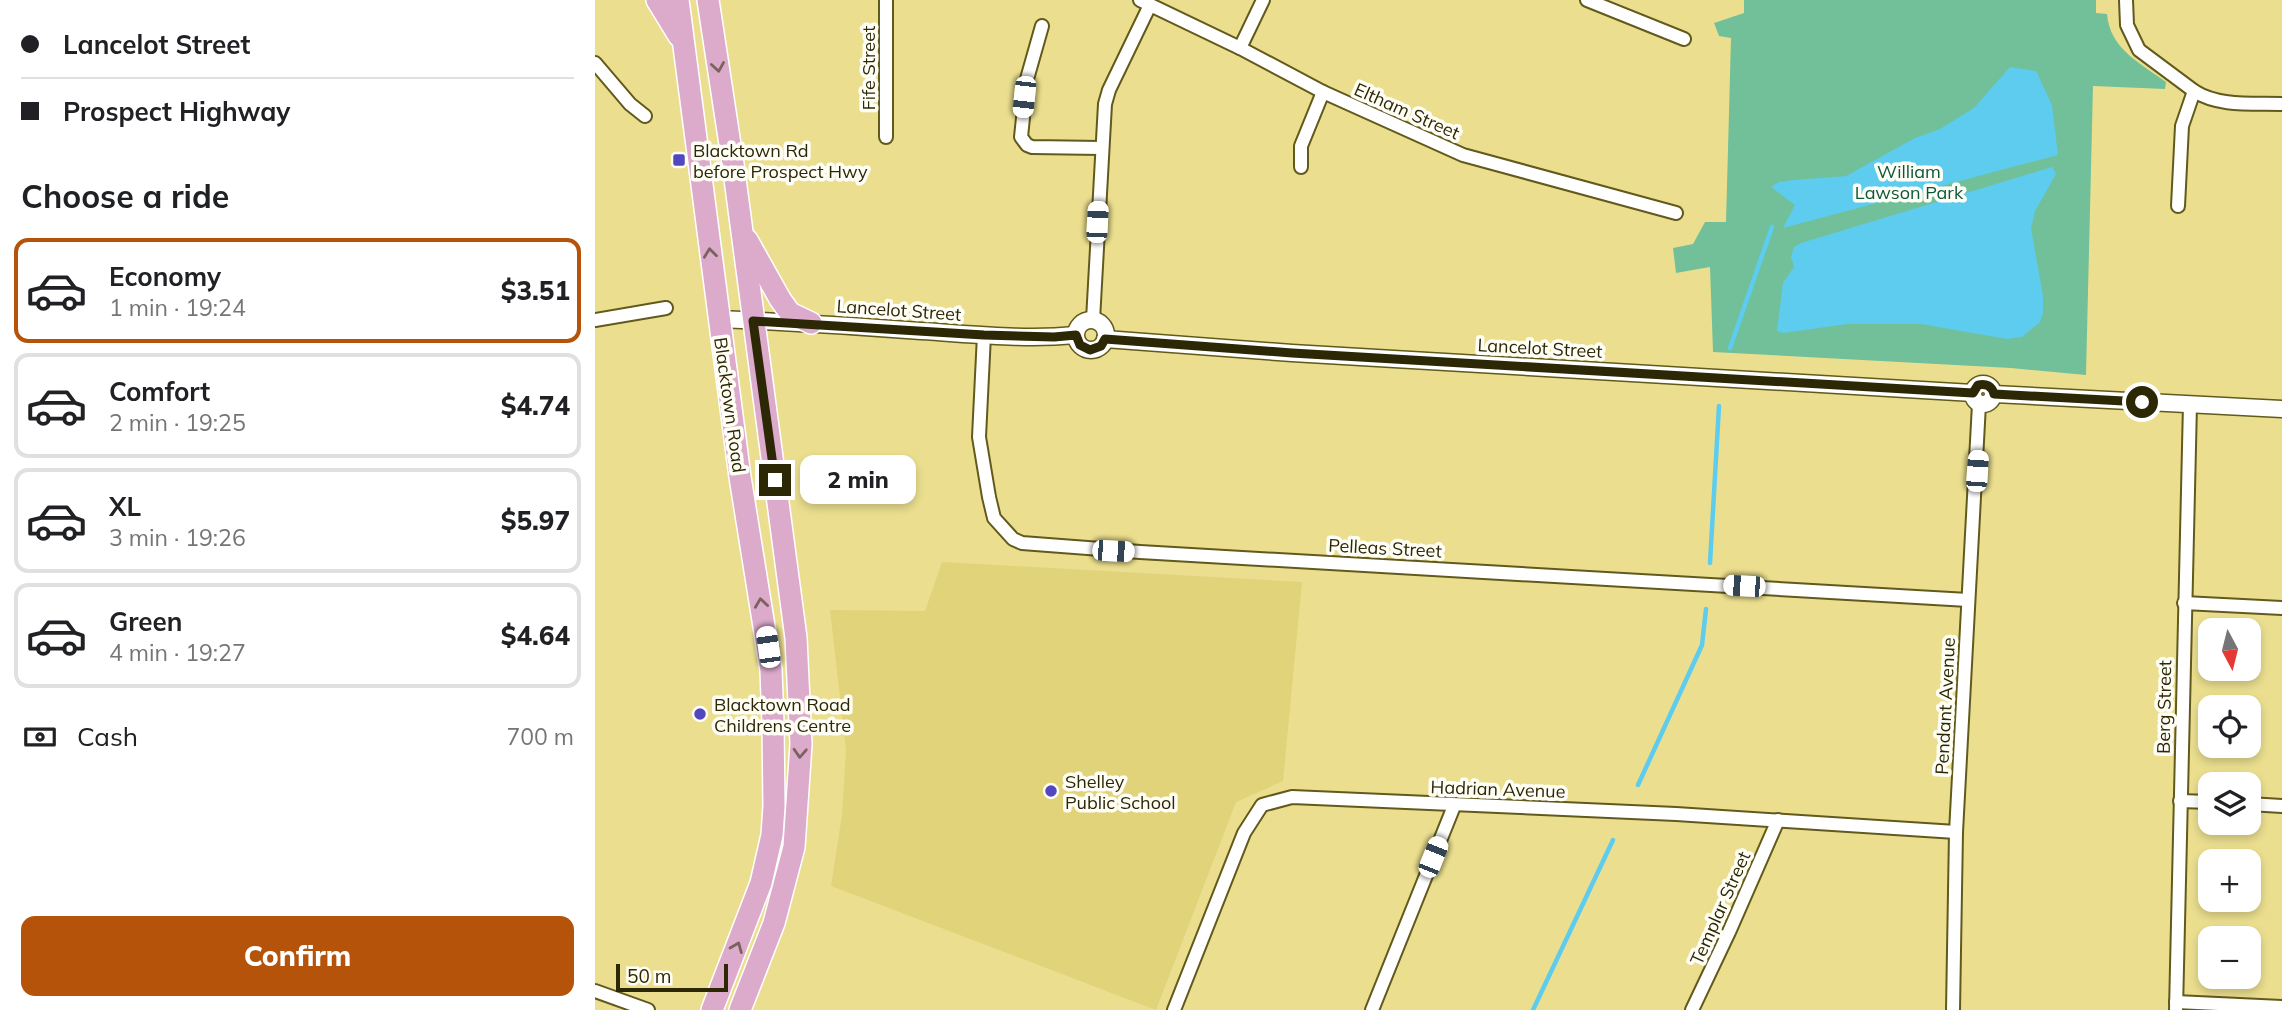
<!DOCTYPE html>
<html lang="en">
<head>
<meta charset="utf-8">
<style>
	body { margin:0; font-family:Mulish,sans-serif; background:#f2f2f2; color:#202124; height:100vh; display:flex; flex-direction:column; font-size:26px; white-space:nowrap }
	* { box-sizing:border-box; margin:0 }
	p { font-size:23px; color:#757577 }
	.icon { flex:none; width:38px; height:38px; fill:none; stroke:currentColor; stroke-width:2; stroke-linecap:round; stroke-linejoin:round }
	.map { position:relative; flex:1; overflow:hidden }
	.panel { display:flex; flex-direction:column; background:#fff; width:595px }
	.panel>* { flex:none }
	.banner { display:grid; align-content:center; height:154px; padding:0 21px; background:#fff }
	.needle { width:46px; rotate:173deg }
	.buttons { position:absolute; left:1603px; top:618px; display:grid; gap:14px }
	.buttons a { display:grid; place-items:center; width:63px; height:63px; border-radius:14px; background:#fff; box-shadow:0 4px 10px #0003; font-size:35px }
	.scale { position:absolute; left:21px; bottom:18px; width:112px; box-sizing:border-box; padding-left:7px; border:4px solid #2c2705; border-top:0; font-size:19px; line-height:24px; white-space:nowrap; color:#2c2705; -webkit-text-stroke:5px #fffef6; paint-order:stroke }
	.end { position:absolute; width:32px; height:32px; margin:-16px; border:9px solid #2c2705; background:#fff; box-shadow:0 0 0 4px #fff }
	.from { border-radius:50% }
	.bubble { position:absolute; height:49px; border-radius:14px; background:#fff; box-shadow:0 4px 10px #0003; font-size:23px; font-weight:800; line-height:49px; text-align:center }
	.car { position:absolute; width:21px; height:42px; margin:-21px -10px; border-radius:9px; box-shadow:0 0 5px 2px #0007; background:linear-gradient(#fff 24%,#345 0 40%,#fff 0 76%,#345 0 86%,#fff 0) }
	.banner b { display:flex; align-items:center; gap:24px; height:66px; font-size:26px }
	.banner b+b { border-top:2px solid #e0e0e0 }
	.banner i { width:18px; height:18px; background:#202124 }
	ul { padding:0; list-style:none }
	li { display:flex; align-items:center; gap:21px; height:105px; margin:0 14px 10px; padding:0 7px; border:4px solid #e0e0e0; border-radius:14px }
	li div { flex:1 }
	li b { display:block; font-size:26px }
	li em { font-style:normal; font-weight:800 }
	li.selected { border-color:#b45309 }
	li>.icon { width:63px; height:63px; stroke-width:1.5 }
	h2 { padding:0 21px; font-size:32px; line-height:84px }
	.pay { display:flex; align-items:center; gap:18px; height:77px; padding:0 21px; font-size:26px }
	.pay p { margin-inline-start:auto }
	.action { display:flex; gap:14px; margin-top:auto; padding:14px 21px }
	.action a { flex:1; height:80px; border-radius:14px; background:#b45309; color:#fff; font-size:28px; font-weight:800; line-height:80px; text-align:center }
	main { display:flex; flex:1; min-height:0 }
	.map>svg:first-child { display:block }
</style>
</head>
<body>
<main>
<section class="panel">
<div class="banner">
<b><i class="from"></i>Lancelot Street</b>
<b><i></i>Prospect Highway</b>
</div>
<h2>Choose a ride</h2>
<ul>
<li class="selected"><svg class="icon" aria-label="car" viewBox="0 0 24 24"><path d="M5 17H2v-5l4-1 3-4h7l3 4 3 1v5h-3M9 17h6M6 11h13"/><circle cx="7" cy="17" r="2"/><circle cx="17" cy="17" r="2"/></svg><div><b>Economy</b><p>1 min · 19:24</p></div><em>$3.51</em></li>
<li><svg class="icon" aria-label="car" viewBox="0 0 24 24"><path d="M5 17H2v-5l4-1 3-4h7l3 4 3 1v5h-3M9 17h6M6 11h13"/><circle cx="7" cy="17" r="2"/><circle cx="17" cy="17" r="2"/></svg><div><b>Comfort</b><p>2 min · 19:25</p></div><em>$4.74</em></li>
<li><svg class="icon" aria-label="car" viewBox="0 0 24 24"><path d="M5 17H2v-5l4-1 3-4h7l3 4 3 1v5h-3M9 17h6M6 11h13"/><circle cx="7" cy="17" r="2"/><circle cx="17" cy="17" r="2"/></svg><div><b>XL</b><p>3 min · 19:26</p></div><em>$5.97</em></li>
<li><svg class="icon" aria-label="car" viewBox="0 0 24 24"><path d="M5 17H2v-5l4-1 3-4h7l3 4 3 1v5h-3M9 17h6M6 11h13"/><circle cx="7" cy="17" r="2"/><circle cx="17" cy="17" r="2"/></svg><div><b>Green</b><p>4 min · 19:27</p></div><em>$4.64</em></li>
</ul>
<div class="pay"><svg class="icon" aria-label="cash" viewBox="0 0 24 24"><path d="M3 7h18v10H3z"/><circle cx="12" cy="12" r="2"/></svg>Cash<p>700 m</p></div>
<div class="action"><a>Confirm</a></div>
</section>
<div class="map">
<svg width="1687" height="1010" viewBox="0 0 1687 1010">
	<rect width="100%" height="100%" fill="#ebdf8f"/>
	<path fill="#e0d37a" d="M347 562 707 582 688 781 641 802 561 1010 236 886 247 815 251 750 235 610 330 611Z"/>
	<path fill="#72c099" d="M1149 0H1501V13L1512 14C1515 49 1545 63 1571 82L1570 89 1498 86 1491 375 1416 368 1118 352 1115 267 1081 273 1078 248 1098 244 1110 222H1131L1136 38 1124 36 1119 23 1149 13Z"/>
	<g fill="#5dccee">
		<path d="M1415 67 1441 71 1457 105 1463 155 1188 228 1200 205 1176 187 1184 182 1199 180 1251 176 1320 138 1345 129 1379 108Z"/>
		<path d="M1457 167 1461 174 1440 211 1436 228 1448 296V313L1445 322 1427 337 1412 339 1326 324H1252L1188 333 1182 331 1188 283 1199 267 1196 257 1199 247 1206 243Z"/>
	</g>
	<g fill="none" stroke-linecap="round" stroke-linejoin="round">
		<g stroke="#5dccee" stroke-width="4.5">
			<path d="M1135 348 1177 227"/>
			<path d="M1115 563 1124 406"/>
			<path d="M1043 785 1107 645 1111 609"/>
			<path d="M938 1010 1018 840"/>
		</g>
		<g stroke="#62591c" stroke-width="16">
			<g id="minor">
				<path d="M291 0V137"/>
				<path d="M545 0 645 48 728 92 868 155 1081 213"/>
				<path d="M992 0 1089 39"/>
				<path d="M1531 0 1532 25 1544 50 1599 91C1624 107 1658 103 1687 104"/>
				<path d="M447 26 432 79 426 137 432 145 437 147 506 148"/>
				<path d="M645 48 668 0"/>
				<path d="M0 63 35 104 50 116"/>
				<path d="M706 167V146L728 92"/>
				<path d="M1583 206 1587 126 1599 91"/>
				<path d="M0 320 71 308"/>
				<path d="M498 320 510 104 514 90 555 5"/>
				<path d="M389 335 384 437 394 497 399 518 418 539 427 543 545 552 1373 600"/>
				<path d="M1589 603 1687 608"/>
				<path d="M1585 801 1615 802"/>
				<path d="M1654 804 1687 806"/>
				<path d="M0 991 53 1010"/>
				<path d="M1581 1002 1687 1007"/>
				<path d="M579 1010 649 833 667 805 697 797 1081 814 1361 832"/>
				<path d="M777 1010 859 806"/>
				<path d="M1097 1010 1134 932 1183 820"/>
				<path d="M1358 1010 1361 832 1384 404"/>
				<path d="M1581 1010 1595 404"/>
			</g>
		</g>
		<g stroke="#62591c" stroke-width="19">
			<g id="tertiary">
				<path d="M124 319C191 322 259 326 326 331 377 334 430 340 480 335"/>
				<circle cx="496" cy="335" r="15"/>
				<path d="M510 339 697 353 1378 393"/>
				<circle cx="1388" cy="394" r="10"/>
				<path d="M1399 394 1687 409"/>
			</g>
		</g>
		<g stroke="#fff" stroke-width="24">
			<g id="primary">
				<path d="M62 0 84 36"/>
				<path d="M83 0 145 477 176 670 178 724 179 806 177 835 166 883 117 1010"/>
				<path d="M113 0 138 164 201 638 206 744 199 847 179 923 145 1010"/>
				<path d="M152 240 185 299 195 313 216 323"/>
			</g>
		</g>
		<use href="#minor" stroke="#fff" stroke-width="12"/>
		<use href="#tertiary" stroke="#fff" stroke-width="16"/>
		<use href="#primary" stroke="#dcaacb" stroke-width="21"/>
	</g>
	<defs><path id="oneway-chevron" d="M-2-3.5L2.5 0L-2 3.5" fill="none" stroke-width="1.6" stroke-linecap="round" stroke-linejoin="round" transform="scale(1.75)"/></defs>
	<g stroke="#7b625e">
		<use href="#oneway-chevron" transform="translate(123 67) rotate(81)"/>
		<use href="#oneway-chevron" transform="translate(115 253) rotate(-97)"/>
		<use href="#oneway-chevron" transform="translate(166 603) rotate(-98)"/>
		<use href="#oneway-chevron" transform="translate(205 753) rotate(93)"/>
		<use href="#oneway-chevron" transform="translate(142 947) rotate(-68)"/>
	</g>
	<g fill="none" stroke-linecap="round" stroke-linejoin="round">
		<path stroke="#2c2705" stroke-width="9" d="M180 480 158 321 389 335 459 337 481 335 485 345 495 350 506 346 510 339 697 353 1378 393 1383 385C1391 383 1397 386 1399 394L1547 402"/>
	</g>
	<g fill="#5147be" stroke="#fffef6" stroke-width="2.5">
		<rect x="77" y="153" width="14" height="14" rx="3.5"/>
		<circle cx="105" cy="714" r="7"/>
		<circle cx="456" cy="791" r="7"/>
	</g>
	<g text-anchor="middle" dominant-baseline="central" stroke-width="7" stroke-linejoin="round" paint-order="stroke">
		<g font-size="18" fill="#2c2705" stroke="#fffef6">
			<text transform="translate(273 68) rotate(-90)">Fife Street</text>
			<text transform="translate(812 111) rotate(24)">Eltham Street</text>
			<text transform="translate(304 310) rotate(4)">Lancelot Street</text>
			<text transform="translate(945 348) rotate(3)">Lancelot Street</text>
			<text transform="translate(135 405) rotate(82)">Blacktown Road</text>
			<text transform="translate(790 548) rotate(3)">Pelleas Street</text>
			<text transform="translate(1350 706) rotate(-87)">Pendant Avenue</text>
			<text transform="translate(1569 707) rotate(-89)">Berg Street</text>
			<text transform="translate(903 789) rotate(2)">Hadrian Avenue</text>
			<text transform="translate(1125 908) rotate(-66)">Templar Street</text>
		</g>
		<g font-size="18" fill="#2c2705" stroke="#fffef6" text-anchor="start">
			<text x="98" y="150">Blacktown Rd<tspan x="98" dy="21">before Prospect Hwy</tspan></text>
			<text x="119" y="704">Blacktown Road<tspan x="119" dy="21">Childrens Centre</tspan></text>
			<text x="470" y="781">Shelley<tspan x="470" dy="21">Public School</tspan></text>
		</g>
		<g font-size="18" fill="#0c573a" stroke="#fffef6">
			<text x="1314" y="171">William<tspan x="1314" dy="21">Lawson Park</tspan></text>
		</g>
	</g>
</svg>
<div class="buttons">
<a><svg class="needle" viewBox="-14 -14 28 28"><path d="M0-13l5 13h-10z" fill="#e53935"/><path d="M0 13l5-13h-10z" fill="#757577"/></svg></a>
<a><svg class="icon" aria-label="locate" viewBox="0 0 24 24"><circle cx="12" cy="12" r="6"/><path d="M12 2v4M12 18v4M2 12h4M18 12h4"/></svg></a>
<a><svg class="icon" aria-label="layers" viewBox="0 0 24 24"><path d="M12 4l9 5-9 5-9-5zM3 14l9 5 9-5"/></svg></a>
<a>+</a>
<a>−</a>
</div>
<div class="scale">50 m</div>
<i class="end from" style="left:1547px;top:402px"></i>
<i class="end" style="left:180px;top:480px"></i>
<div class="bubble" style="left:205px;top:455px;width:116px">2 min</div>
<i class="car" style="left:429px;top:97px;rotate:186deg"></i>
<i class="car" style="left:502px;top:222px;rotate:3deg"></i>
<i class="car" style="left:1382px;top:471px;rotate:4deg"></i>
<i class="car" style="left:518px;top:551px;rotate:93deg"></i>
<i class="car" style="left:1149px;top:586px;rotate:273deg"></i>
<i class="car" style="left:173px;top:647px;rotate:352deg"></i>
<i class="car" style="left:838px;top:857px;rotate:22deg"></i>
</div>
</main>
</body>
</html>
